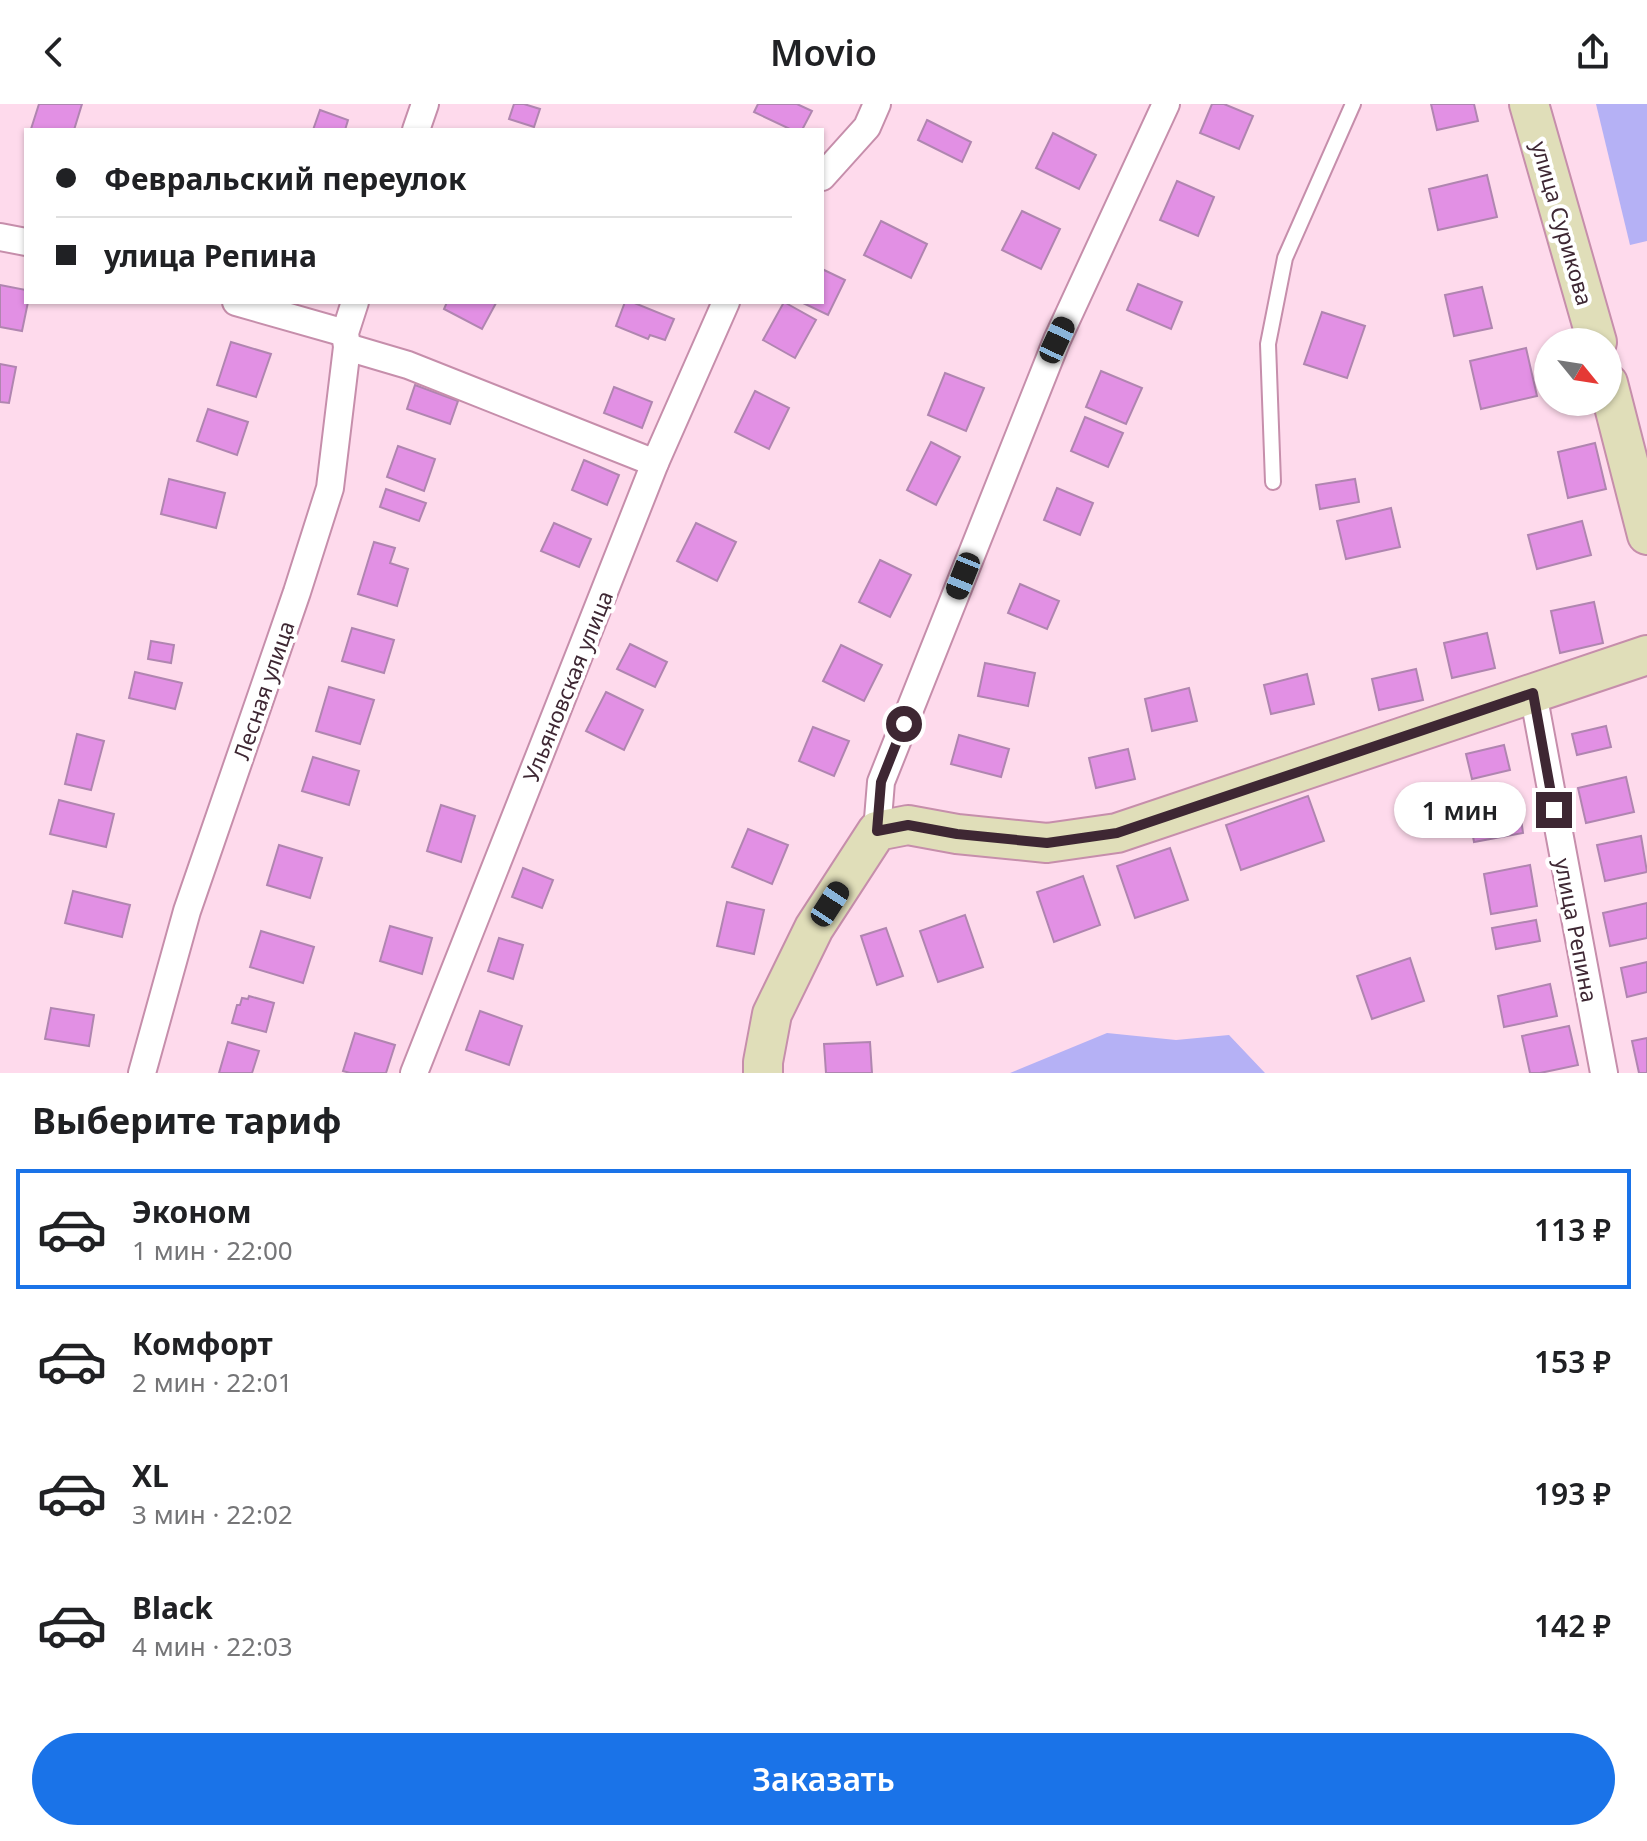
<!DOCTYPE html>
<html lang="ru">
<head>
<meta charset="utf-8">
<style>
	body { margin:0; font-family:"Noto Sans",sans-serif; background:#f6f6f6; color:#202124; height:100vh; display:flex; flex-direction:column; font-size:30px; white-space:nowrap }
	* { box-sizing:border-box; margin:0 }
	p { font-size:26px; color:#757577 }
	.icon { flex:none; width:44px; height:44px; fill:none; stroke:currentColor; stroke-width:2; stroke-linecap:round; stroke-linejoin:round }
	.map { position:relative; height:969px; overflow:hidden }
	.drawer { display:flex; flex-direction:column; background:#fff; flex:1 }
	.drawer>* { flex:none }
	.guide { position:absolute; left:24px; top:24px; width:800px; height:176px; border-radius:0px; box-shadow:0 2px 6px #0004; display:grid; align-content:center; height:176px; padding:0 32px; background:#fff }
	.needle { width:52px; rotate:120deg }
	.fabs { position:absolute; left:1534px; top:224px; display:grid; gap:16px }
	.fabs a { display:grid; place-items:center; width:88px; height:88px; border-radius:50%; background:#fff; box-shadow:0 2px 6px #0004; font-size:40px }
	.end { position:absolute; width:36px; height:36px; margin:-18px; border:10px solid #3e2733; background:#fff; box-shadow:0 0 0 4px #fff }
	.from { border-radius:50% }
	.bubble { position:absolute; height:56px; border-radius:28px; background:#fff; box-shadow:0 2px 6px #0004; font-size:26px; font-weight:600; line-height:56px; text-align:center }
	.car { position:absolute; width:24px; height:48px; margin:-24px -12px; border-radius:10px; box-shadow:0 0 6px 2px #0007; background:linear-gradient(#222 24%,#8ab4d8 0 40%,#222 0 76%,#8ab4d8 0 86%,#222 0) }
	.guide b { display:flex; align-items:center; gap:28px; height:76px; font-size:30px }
	.guide b+b { border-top:2px solid #e0e0e0 }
	.guide i { width:20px; height:20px; background:#202124 }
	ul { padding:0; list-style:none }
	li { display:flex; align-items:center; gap:24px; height:120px; margin:0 16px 12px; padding:0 16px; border:4px solid transparent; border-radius:0px }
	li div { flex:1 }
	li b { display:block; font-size:30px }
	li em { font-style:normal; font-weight:600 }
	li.selected { border-color:#1a73e8 }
	li>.icon { width:72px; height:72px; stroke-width:1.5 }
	h2 { padding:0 32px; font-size:36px; line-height:96px }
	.action { display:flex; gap:16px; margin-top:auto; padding:16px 32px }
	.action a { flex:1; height:92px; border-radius:48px; background:#1a73e8; color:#fff; font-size:32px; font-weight:600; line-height:92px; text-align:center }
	header { display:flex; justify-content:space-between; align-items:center; height:104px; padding:0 32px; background:#fff; font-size:36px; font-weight:600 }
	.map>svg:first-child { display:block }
</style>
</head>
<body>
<header><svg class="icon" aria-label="back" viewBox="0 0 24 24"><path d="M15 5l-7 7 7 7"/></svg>Movio<svg class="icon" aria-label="share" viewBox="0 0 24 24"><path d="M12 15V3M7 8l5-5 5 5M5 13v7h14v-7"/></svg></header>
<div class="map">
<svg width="1647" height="969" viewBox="0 0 1647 969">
	<rect width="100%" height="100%" fill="#fedaec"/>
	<g fill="#b5b1f5">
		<path d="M1596 0H1647V137L1630 141Z"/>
		<path d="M1107 929 1176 936 1229 931 1265 969H1010Z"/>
	</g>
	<g fill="#e290e4" stroke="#b085b0" stroke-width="2">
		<path d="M39 0H82L74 26 31 25Z"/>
		<path d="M514 0H524L540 5 534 23 509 15Z"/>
		<path d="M758 0H797L812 7 802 26H792L754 8Z"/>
		<path d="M1212 0H1224L1253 12 1239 45 1200 29Z"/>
		<path d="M1431 0H1474L1478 17 1437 26Z"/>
		<path d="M320 6 348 16 345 26H313Z"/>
		<path d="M927 16 971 38 962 58 918 36Z"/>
		<path d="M1053 29 1096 51 1079 85 1036 64Z"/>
		<path d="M1487 71 1497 113 1438 126 1429 85Z"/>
		<path d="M1177 77 1214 93 1198 132 1160 116Z"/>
		<path d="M1022 107 1060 125 1041 165 1002 146Z"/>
		<path d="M881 117 927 140 911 174 864 151Z"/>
		<path d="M822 165 845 176 828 211 801 198H822Z"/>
		<path d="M1138 180 1182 198 1171 225 1127 206Z"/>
		<path d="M0 181 26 186V198H28L22 227 0 223Z"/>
		<path d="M1482 183 1492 224 1454 232 1445 191Z"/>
		<path d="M447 198H493L496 199 482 225 444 205Z"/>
		<path d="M625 198H632L674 215 665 236 650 231 648 235 616 222Z"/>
		<path d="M784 198 816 216 795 254 763 236Z"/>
		<path d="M1322 208 1365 222 1347 274 1304 260Z"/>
		<path d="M231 238 271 250 256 293 217 281Z"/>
		<path d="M1526 244 1537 292 1481 305 1470 257Z"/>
		<path d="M0 260 16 263 9 299 0 298Z"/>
		<path d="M1101 267 1142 284 1126 320 1086 303Z"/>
		<path d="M945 269 984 284 966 327 928 311Z"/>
		<path d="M415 281 458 297 450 320 407 305Z"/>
		<path d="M614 283 652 298 642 324 604 309Z"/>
		<path d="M755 287 789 304 769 345 735 328Z"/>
		<path d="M208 305 248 318 237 351 197 337Z"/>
		<path d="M1085 313 1123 329 1108 363 1071 347Z"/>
		<path d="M931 338 960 353 936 401 907 386Z"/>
		<path d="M1595 339 1606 385 1568 394 1558 348Z"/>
		<path d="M398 342 435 355 424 387 387 373Z"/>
		<path d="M584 356 619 371 607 401 572 386Z"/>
		<path d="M169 375 225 389 216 424 161 410Z"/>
		<path d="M1355 375 1359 398 1320 405 1316 381Z"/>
		<path d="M1057 384 1093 399 1080 431 1044 416Z"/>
		<path d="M386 385 426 399 419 417 380 403Z"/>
		<path d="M1391 404 1400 443 1346 455 1337 417Z"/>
		<path d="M1582 417 1591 451 1537 465 1528 431Z"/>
		<path d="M554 419 591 435 579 463 541 447Z"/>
		<path d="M696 419 736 438 717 477 677 457Z"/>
		<path d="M374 438 395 444 390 459 408 465 397 502 358 490Z"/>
		<path d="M880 456 911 471 890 513 859 498Z"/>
		<path d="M1020 480 1059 497 1047 525 1008 509Z"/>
		<path d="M1594 498 1603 539 1560 549 1551 507Z"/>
		<path d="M352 524 394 536 384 569 342 557Z"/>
		<path d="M1487 529 1495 564 1452 574 1444 539Z"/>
		<path d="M151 537 174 541 171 559 148 555Z"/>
		<path d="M630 540 667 558 655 583 617 565Z"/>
		<path d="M841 541 882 561 864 597 823 577Z"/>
		<path d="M985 559 1035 569 1028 602 978 592Z"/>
		<path d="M1416 565 1423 596 1379 606 1372 575Z"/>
		<path d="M135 568 182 579 175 605 129 594Z"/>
		<path d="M1307 570 1314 600 1271 610 1264 581Z"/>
		<path d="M329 583 374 596 360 640 316 627Z"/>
		<path d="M1189 584 1197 617 1152 627 1145 595Z"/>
		<path d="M606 588 643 606 624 646 586 627Z"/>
		<path d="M1606 622 1611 643 1577 651 1572 630Z"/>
		<path d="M813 623 849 637 834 672 799 657Z"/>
		<path d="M77 630 104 637 91 686 65 680Z"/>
		<path d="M959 631 1009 645 1001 673 951 660Z"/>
		<path d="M1504 641 1510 666 1472 675 1466 650Z"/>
		<path d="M1128 645 1135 675 1096 684 1089 654Z"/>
		<path d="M313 653 359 667 349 701 302 687Z"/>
		<path d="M1626 673 1634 708 1586 719 1578 684Z"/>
		<path d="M1308 692 1324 737 1241 766 1226 721Z"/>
		<path d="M59 696 114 710 106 743 50 730Z"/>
		<path d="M441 701 475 712 461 758 427 747Z"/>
		<path d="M1520 707 1523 729 1474 738 1470 716Z"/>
		<path d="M748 725 788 741 772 780 732 763Z"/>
		<path d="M1641 732 1647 768 1605 777 1597 741Z"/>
		<path d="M279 741 322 754 310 794 267 781Z"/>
		<path d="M1170 744 1188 796 1135 814 1117 762Z"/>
		<path d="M1530 761 1537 802 1491 810 1484 770Z"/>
		<path d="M523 764 553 776 542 804 512 793Z"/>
		<path d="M1083 772 1100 821 1054 838 1037 788Z"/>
		<path d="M73 787 130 801 122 833 65 819Z"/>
		<path d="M727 798 764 806 754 850 717 842Z"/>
		<path d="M1647 799V834L1610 842 1603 809Z"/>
		<path d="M965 811 983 863 938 878 920 827Z"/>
		<path d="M1536 816 1540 837 1496 845 1492 824Z"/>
		<path d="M390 822 432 834 422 870 380 857Z"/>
		<path d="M886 824 903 872 877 881 861 832Z"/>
		<path d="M261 827 314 843 303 879 250 863Z"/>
		<path d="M499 834 523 841 513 875 488 867Z"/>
		<path d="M1410 854 1424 897 1372 915 1357 872Z"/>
		<path d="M1647 858V888L1627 893 1621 864Z"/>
		<path d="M1550 880 1557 912 1504 923 1498 892Z"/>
		<path d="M249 892 274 899 266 928 232 919 237 901H240L242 894 248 895Z"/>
		<path d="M51 904 94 911 89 942 45 935Z"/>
		<path d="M480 907 522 922 509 961 466 946Z"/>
		<path d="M1569 922 1578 961 1540 969H1530L1522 932Z"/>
		<path d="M355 929 395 941 386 969H350L343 967Z"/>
		<path d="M1647 934V969H1639L1632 937Z"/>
		<path d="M228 938 259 947 252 969H219Z"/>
		<path d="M870 938 872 969H826L824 940Z"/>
	</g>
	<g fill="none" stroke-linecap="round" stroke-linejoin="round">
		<g stroke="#c68eab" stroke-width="18">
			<path id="lane" d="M1273 378 1268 240 1285 154 1353 0"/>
		</g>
		<g stroke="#c68eab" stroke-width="30">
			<g id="street">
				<path d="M416 26 425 0"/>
				<path d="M822 73 867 23 877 0"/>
				<path d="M0 133 26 138"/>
				<path d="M236 198 345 229"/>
				<path d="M347 243 408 261 655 359"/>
				<path d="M1533 589 1604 969"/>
				<path d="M877 727 881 678 1057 236 1166 0"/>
				<path d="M142 969 187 807 297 488 330 384 347 243 345 229 355 198"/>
				<path d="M414 969 655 359 726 198"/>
			</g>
		</g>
		<g stroke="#c68eab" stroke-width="42">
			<g id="secondary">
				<path d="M1529 0 1597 238"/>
				<path d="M1608 279 1647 431"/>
				<path d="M763 969V958L772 910 814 824 877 727 908 721 957 730 1047 739 1117 729 1647 551"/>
			</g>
		</g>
		<use href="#lane" stroke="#fff" stroke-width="14"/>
		<use href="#street" stroke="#fff" stroke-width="26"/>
		<use href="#secondary" stroke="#e0deb9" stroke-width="38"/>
	</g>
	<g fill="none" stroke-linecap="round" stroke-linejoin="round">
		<path stroke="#3e2733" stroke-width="10" d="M904 620 881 678 877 727 908 721 957 730 1047 739 1117 729 1533 589 1554 706"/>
	</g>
	<g text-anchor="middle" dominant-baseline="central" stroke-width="8" stroke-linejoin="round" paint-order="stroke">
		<g font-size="22" fill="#3e2733" stroke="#fff">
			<text transform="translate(1563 119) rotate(74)">улица Сурикова</text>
			<text transform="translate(567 582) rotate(-68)">Ульяновская улица</text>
			<text transform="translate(263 586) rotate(-71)">Лесная улица</text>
			<text transform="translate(1577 826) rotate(79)">улица Репина</text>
		</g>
	</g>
</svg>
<div class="fabs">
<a><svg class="needle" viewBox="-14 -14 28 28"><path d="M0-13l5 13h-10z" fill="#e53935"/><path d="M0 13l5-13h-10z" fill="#757577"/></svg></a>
</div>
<i class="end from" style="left:904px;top:620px"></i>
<i class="end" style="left:1554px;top:706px"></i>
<div class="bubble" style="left:1394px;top:678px;width:132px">1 мин</div>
<i class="car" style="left:1057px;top:236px;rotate:25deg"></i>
<i class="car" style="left:963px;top:472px;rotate:202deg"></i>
<i class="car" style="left:830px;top:800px;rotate:33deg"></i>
<div class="guide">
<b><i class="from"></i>Февральский переулок</b>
<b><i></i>улица Репина</b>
</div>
</div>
<section class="drawer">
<h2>Выберите тариф</h2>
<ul>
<li class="selected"><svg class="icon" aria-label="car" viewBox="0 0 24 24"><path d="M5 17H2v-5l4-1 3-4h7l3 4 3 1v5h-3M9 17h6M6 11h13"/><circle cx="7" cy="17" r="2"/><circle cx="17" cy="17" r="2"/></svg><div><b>Эконом</b><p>1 мин · 22:00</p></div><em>113 ₽</em></li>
<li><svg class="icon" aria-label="car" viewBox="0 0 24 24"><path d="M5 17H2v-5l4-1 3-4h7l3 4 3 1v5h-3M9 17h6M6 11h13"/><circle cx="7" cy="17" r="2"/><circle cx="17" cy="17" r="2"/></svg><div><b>Комфорт</b><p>2 мин · 22:01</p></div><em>153 ₽</em></li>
<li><svg class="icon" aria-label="car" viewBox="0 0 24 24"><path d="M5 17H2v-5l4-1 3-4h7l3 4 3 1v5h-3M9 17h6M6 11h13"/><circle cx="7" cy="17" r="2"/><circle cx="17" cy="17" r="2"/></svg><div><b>XL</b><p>3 мин · 22:02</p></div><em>193 ₽</em></li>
<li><svg class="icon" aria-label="car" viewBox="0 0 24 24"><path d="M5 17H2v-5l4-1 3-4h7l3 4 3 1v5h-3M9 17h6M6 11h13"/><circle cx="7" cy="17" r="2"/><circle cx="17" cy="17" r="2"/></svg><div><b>Black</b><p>4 мин · 22:03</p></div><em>142 ₽</em></li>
</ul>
<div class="action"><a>Заказать</a></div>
</section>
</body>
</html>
